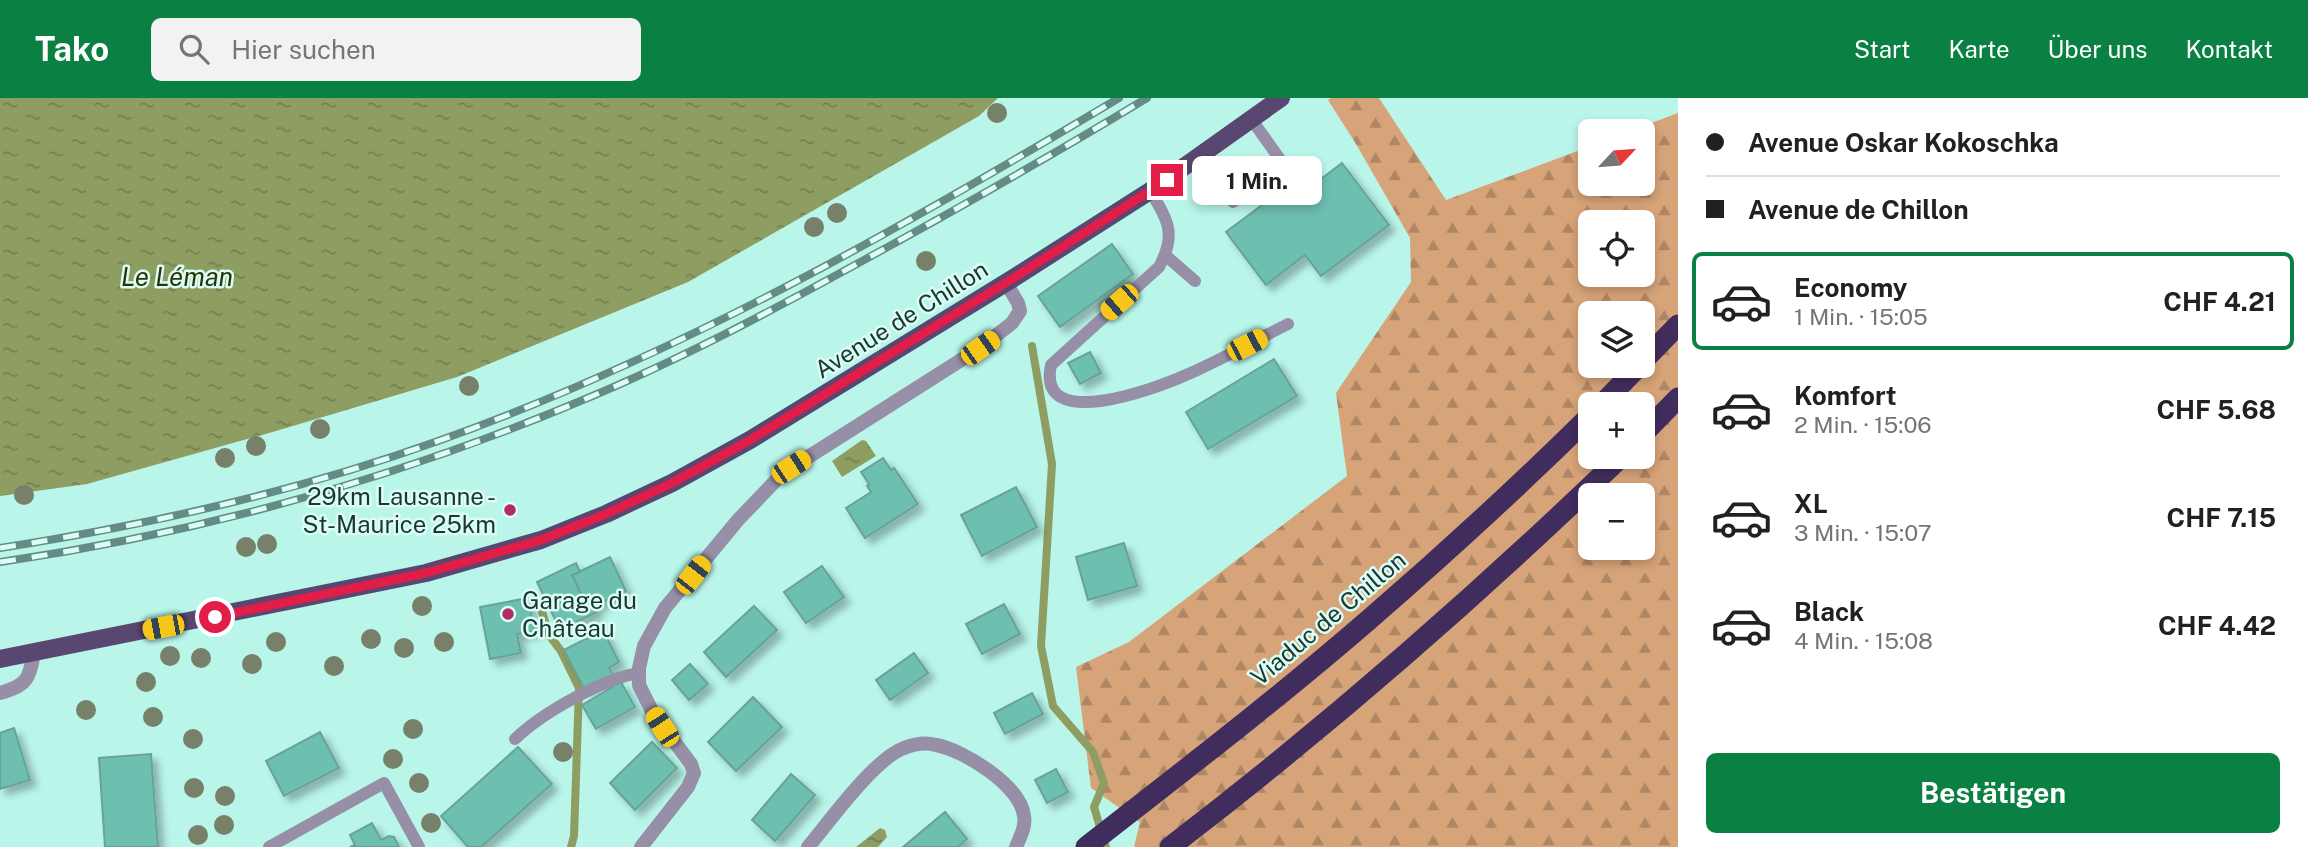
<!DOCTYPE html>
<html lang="de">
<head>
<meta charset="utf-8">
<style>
	body { margin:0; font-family:"Public Sans",sans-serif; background:#f2f2f2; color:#202124; height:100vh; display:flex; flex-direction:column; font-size:26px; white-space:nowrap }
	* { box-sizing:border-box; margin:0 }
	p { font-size:23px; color:#757577 }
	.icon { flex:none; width:38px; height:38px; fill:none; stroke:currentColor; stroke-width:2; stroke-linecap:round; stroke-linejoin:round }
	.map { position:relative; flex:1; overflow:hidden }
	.details { display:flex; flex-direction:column; background:#fff; width:630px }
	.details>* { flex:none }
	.top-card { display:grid; align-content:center; height:154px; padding:0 28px; background:#fff }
	.needle { width:46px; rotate:64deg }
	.buttons { position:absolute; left:1578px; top:21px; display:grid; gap:14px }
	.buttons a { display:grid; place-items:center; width:77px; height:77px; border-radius:10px; background:#fff; box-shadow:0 4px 10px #0003; font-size:35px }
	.end { position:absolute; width:32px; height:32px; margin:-16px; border:9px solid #e11d48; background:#fff; box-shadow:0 0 0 4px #fff }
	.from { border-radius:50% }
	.bubble { position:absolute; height:49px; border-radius:10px; background:#fff; box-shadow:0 4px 10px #0003; font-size:23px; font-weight:700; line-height:49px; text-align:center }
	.car { position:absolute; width:21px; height:42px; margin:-21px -10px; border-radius:9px; box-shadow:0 0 5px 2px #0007; background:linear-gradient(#f5c518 24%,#345 0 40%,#f5c518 0 76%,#345 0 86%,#f5c518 0) }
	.top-card b { display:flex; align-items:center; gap:24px; height:66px; font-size:26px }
	.top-card b+b { border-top:2px solid #e0e0e0 }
	.top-card i { width:18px; height:18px; background:#202124 }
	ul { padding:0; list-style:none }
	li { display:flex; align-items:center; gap:21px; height:98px; margin:0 14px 10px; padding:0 14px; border:4px solid transparent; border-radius:10px }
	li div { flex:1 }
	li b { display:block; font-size:26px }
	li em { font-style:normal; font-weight:700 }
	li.on { border-color:#0b8043 }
	li>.icon { width:63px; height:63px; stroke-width:1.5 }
	.cta { display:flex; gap:14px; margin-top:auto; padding:14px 28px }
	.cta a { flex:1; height:80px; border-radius:10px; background:#0b8043; color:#fff; font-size:28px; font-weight:700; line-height:80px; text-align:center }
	header { display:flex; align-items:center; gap:42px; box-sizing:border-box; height:98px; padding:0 35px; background:#0b8043; color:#fff }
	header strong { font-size:33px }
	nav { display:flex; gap:38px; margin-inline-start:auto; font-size:24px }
	.search { width:490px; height:63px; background:#f2f2f2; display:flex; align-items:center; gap:18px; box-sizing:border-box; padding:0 24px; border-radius:10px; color:#757577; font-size:26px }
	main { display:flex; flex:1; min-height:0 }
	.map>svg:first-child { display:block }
</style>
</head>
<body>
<header>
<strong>Tako</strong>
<div class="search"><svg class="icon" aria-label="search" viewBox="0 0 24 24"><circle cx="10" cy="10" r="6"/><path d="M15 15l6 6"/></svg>Hier suchen</div>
<nav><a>Start</a><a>Karte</a><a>Über uns</a><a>Kontakt</a></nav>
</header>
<main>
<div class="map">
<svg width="1678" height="749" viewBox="0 0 1678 749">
	<defs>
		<pattern id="forest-firs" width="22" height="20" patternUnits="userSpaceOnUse" patternTransform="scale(1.75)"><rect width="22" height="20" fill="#d7a378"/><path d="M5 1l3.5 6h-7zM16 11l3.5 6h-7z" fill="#ae8663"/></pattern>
		<pattern id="water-ripples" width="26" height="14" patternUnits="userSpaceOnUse" patternTransform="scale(1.75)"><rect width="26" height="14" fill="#8e9d62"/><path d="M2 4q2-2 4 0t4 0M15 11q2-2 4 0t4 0" fill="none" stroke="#738151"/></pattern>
		<filter id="shadow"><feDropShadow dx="6" dy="6" stdDeviation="3.5" flood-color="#0004"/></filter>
	</defs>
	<rect width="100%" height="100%" fill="#b9f5e9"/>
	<path fill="url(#forest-firs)" fill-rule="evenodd" d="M1331 0H1379L1446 102 1591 48V86H1643V33H1630L1678 15V749H1134L1140 724 1091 690 1076 569 1129 544 1347 378 1336 295 1411 184 1410 140 1356 46 1328 2ZM1591 124H1643V177H1591ZM1591 215H1643V268H1591ZM1591 306H1643V359H1591ZM1591 397H1643V450H1591Z"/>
	<g fill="url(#water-ripples)">
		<path d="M0 0H998L979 18 688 184 457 279 276 333 87 386 0 398Z"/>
		<path d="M862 342 866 343 876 358 842 379 832 363Z"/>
		<path d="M880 730 885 732 887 739 878 749H856Z"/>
	</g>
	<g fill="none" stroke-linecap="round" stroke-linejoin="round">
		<g stroke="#8e9d62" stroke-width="8">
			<path d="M1032 248 1052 366 1041 548 1053 608 1093 654 1104 685 1094 709 1106 749"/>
			<path d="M539 503 549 537 561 553 579 590 574 738 571 749"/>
		</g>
	</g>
	<g fill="#6dbfb0" stroke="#69a297" stroke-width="2" filter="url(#shadow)">
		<path d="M1342 65 1389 127 1321 178 1305 157 1266 187 1226 134 1282 92 1291 104Z"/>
		<path d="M1112 146 1133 176 1060 229 1038 198Z"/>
		<path d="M1090 254 1101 275 1080 286 1068 265Z"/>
		<path d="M1274 261 1297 298 1208 351 1186 314Z"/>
		<path d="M883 360 891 372 894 370 918 406 865 440 846 410 871 394 867 388 869 386 861 374Z"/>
		<path d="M1016 389 1037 429 982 458 961 417Z"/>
		<path d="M1124 445 1137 488 1088 502 1076 459Z"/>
		<path d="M610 459 626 493 588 511 572 477Z"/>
		<path d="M576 465 580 474 572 477 588 511 594 508 597 514 560 532 537 484Z"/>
		<path d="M822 468 844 499 806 525 784 494Z"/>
		<path d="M528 500 534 533 517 536 521 555 490 561 480 509Z"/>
		<path d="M1004 506 1020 536 982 556 966 526Z"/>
		<path d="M754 508 777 532 726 579 704 554Z"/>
		<path d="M603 532 619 564 609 570 613 577 585 592 564 552Z"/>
		<path d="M914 555 928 575 890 602 876 582Z"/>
		<path d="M690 566 708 586 689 602 672 582Z"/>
		<path d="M621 584 635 609 596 631 582 607Z"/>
		<path d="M1032 595 1043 616 1005 636 994 615Z"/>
		<path d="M753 599 782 629 736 673 708 644Z"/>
		<path d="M14 630 30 682 0 691V635Z"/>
		<path d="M320 634 339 670 284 698 266 663Z"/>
		<path d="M652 644 677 670 635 712 610 685Z"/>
		<path d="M518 649 552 686 481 749H468L441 718Z"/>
		<path d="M151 656 158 749H105L99 660Z"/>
		<path d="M1056 671 1068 694 1047 705 1035 682Z"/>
		<path d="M791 676 815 697 775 743 752 722Z"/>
		<path d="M945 714 967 741 958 749H903Z"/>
		<path d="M372 725 381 742 389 738 394 739 399 749H350L355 747 350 737Z"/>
	</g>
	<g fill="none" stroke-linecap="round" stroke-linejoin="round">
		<g stroke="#978fa8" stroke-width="12">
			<path d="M1200 59 1233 104 1284 67 1252 22"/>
			<path d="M1284 67 1304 93"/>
			<path d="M1150 93C1168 122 1177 136 1159 169L1051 267C1036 336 1157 290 1186 277 1221 262 1254 243 1288 226"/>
			<path d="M1165 157 1195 183"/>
			<path d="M515 641C542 615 602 581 639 575"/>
			<path d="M269 749 384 685 419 749"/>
		</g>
		<g stroke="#978fa8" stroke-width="14">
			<path d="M0 595C27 587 29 582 34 555"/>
			<path d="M641 749 688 689 694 675 691 666 653 615 639 587V570L644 548 665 510 738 422 783 375 980 250 1012 225 1020 213 1018 205 1006 185"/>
			<path d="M808 749C830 723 874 661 904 650 914 646 926 644 936 647 964 652 1021 688 1024 718 1026 729 1020 739 1016 749"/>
		</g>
		<path stroke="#574771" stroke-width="18" d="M0 561 426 475 541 442 606 416 672 385 750 342 1012 181 1150 93 1281 0"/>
		<g stroke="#412d5d" stroke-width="21">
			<path d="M1643 263 1678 227"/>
			<path d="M1602 306 1639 268"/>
			<path d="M1643 336 1678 300"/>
			<path d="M1170 749C1328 628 1478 497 1621 359"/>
		</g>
		<g stroke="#648c84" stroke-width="8">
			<g id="rail">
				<path d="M0 450C149 427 296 394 438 343 678 258 901 130 1119 0"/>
				<path d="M0 464C199 435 392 382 578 304 676 264 771 213 864 162 959 110 1054 56 1147 0"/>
			</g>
		</g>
		<use href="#rail" stroke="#dafdf5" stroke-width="5" stroke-dasharray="16" stroke-linecap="butt"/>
		<path stroke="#412d5d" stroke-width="21" d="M1086 749C1182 674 1280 599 1372 519 1447 454 1520 387 1591 317"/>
	</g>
	<g fill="#778069">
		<circle cx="997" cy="15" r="10"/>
		<circle cx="837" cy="115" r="10"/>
		<circle cx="814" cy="129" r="10"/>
		<circle cx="926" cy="163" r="10"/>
		<circle cx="469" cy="288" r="10"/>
		<circle cx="320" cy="331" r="10"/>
		<circle cx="256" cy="348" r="10"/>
		<circle cx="225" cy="360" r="10"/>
		<circle cx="24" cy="397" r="10"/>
		<circle cx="267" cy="446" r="10"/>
		<circle cx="246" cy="449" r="10"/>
		<circle cx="422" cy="508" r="10"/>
		<circle cx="371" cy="541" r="10"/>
		<circle cx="276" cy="544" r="10"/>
		<circle cx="444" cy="544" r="10"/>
		<circle cx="404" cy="550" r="10"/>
		<circle cx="170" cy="558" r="10"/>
		<circle cx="201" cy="560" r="10"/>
		<circle cx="252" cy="566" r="10"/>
		<circle cx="334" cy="568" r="10"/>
		<circle cx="146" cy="584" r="10"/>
		<circle cx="86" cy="612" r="10"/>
		<circle cx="153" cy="619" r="10"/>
		<circle cx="413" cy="631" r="10"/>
		<circle cx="193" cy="641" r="10"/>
		<circle cx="563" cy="654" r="10"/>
		<circle cx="393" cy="661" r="10"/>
		<circle cx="419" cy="685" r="10"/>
		<circle cx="194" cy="690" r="10"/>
		<circle cx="225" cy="698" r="10"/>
		<circle cx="431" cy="725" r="10"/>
		<circle cx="224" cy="727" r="10"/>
		<circle cx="198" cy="737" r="10"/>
	</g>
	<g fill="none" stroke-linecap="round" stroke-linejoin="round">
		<path stroke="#e11d48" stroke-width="9" d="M215 519 426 475 541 442 606 416 672 385 750 342 1012 181 1167 82"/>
	</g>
	<g fill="#b52964" stroke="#dafdf5" stroke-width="2.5">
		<circle cx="510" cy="412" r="7"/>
		<circle cx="508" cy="516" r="7"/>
	</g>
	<g text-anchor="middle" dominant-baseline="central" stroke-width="5" stroke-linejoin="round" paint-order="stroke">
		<g font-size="24" fill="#1e3631" stroke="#dafdf5">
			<text transform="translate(901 221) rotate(-32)">Avenue de Chillon</text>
			<text transform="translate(1328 520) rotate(-40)">Viaduc de Chillon</text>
		</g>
		<g font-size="24" fill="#1e3631" stroke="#dafdf5" text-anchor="end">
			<text x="496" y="398">29km Lausanne -<tspan x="496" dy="28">St-Maurice 25km</tspan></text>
			<text x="522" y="502" text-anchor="start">Garage du<tspan x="522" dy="28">Château</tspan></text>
		</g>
		<g font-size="26" font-style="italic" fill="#2b3405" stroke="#dafdf5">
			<text x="177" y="178">Le Léman</text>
		</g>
	</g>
</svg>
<div class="buttons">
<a><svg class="needle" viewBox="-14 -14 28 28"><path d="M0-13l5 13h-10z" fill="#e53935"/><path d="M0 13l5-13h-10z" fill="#757577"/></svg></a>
<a><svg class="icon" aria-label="locate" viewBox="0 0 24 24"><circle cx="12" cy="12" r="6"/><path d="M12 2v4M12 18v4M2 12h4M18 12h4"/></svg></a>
<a><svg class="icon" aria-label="layers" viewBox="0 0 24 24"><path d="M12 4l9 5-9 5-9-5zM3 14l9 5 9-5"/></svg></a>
<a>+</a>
<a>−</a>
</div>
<i class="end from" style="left:215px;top:519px"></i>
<i class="end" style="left:1167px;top:82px"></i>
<div class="bubble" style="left:1192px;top:58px;width:130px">1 Min.</div>
<i class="car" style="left:1119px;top:204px;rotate:229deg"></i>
<i class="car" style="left:1247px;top:247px;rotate:63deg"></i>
<i class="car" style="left:980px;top:250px;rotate:55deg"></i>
<i class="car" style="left:791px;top:369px;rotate:57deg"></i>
<i class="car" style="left:693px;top:477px;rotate:38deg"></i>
<i class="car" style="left:163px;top:529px;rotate:259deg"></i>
<i class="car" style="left:662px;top:629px;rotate:327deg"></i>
</div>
<section class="details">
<div class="top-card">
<b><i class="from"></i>Avenue Oskar Kokoschka</b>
<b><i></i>Avenue de Chillon</b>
</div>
<ul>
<li class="on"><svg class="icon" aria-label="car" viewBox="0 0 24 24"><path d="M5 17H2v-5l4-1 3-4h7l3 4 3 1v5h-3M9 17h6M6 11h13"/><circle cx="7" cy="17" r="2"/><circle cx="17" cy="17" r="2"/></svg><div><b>Economy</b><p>1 Min. · 15:05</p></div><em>CHF 4.21</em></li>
<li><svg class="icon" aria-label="car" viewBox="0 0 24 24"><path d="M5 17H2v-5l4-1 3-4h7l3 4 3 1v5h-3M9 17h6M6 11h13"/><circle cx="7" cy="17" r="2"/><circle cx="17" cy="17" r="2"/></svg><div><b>Komfort</b><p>2 Min. · 15:06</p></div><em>CHF 5.68</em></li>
<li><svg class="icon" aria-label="car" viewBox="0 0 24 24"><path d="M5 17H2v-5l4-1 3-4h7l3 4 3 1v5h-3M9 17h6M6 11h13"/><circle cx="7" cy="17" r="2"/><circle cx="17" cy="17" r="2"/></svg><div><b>XL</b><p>3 Min. · 15:07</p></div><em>CHF 7.15</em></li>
<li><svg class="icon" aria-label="car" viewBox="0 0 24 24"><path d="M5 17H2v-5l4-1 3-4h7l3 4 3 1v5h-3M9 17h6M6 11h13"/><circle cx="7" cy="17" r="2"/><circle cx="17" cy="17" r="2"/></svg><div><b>Black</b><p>4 Min. · 15:08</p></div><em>CHF 4.42</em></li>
</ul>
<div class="cta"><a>Bestätigen</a></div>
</section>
</main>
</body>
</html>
